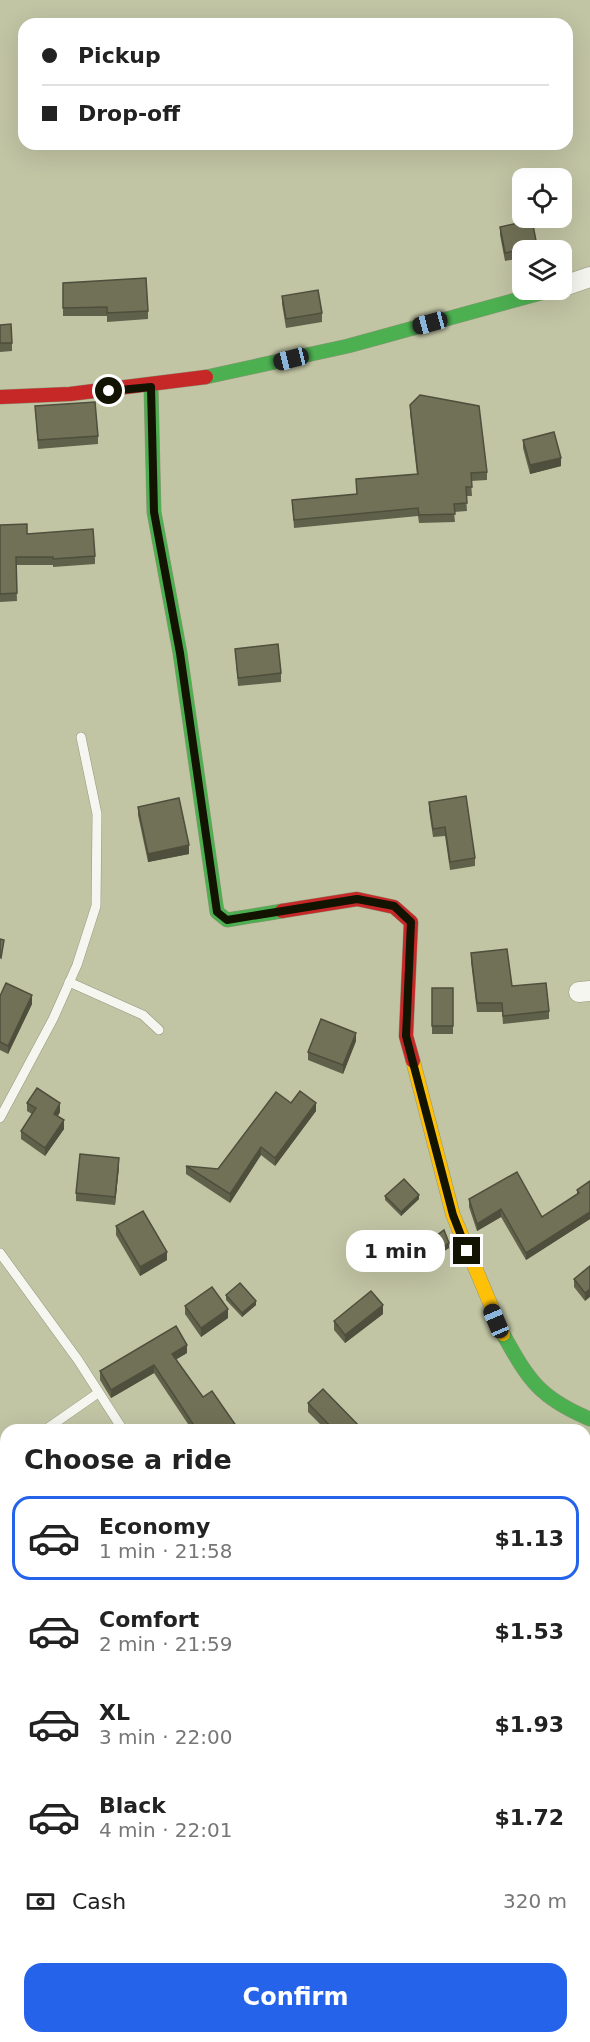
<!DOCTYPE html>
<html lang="en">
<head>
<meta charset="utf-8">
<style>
	body { margin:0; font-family:"DejaVu Sans",sans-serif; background:#f6f6f6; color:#222; height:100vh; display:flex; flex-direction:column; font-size:22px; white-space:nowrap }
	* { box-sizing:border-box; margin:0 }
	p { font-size:20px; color:#767676 }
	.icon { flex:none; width:33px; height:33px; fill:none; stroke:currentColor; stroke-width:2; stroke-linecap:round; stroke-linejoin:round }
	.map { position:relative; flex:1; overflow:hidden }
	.side { position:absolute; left:0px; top:1424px; width:591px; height:620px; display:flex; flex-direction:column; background:#fff; border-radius:18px 18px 0 0; box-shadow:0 6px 24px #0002 }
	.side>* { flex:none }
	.banner { position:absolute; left:18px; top:18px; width:555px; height:132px; border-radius:18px; box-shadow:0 6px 24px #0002; display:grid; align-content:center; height:132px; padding:0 24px; background:#fff }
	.tools { position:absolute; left:512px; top:168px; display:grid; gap:12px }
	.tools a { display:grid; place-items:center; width:60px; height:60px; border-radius:12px; background:#fff; box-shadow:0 6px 24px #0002; font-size:30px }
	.end { position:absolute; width:27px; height:27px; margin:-14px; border:8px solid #121300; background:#fff; box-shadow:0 0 0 3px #fff }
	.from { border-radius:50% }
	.bubble { position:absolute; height:42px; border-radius:18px; background:#fff; box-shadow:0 6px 24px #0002; font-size:20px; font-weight:700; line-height:42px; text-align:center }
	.car { position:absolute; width:18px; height:36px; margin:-18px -9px; border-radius:8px; box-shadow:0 0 4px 2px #0007; background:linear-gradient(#222 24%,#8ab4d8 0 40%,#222 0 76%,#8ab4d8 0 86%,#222 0) }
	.banner b { display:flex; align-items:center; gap:21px; height:57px; font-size:22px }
	.banner b+b { border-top:2px solid #e0e0e0 }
	.banner i { width:15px; height:15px; background:#222 }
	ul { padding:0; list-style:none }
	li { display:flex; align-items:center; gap:18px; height:84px; margin:0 12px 9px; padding:0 12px; border:3px solid transparent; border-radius:18px }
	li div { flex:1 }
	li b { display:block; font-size:22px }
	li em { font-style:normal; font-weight:700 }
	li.on { border-color:#2563eb }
	li>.icon { width:54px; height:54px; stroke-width:1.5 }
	h2 { padding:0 24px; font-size:27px; line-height:72px }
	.pay { display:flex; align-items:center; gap:15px; height:66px; padding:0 24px; font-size:22px }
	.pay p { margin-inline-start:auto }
	.action { display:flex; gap:12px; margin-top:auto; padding:12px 24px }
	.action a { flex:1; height:69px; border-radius:18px; background:#2563eb; color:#fff; font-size:24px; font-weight:700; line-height:69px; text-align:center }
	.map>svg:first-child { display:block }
</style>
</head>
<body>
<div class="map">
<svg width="590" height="2042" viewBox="0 0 590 2042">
	<rect width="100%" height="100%" fill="#c2c5a4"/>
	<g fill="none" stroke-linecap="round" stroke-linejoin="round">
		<g stroke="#92957b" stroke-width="10">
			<g id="lane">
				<path d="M69 982 143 1015 159 1030"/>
				<path d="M0 1118 53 1019 77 965 96 906 97 814 81 737"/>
				<path d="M0 1253 78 1360 123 1430"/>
				<path d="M45 1430 98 1393"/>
				<path d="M0 1455 6 1452"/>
			</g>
		</g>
		<g stroke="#92957b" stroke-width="21">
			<g id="street">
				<path d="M561 287 590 277"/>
				<path d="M579 992 590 991"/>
				<path d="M585 1449 590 1448"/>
				<path d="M0 1750 6 1745"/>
				<path d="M585 2000 590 1996"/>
				<path d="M533 2042 540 2037"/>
			</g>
		</g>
		<g stroke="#92957b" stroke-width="15">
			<g id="fast">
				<path d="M206 377 348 346 552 290"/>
				<path d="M151 387 154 512 180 653 217 912 227 920 282 911"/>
				<path d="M503 1334C529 1381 540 1398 590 1419"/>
			</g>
		</g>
		<g stroke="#92957b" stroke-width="15">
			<path id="slow" d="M413 1061 453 1215 503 1334"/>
		</g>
		<g stroke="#92957b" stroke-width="15">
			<g id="jam">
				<path d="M0 397 70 394 206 377"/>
				<path d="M282 911 357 899 394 907 411 922 406 1036 413 1061"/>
			</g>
		</g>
		<use href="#lane" stroke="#f6f6f1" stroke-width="9"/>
		<use href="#street" stroke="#f6f6f1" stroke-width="20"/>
		<use href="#fast" stroke="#4caf50" stroke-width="14"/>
		<use href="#slow" stroke="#ffc107" stroke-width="14"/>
		<use href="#jam" stroke="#c62828" stroke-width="14"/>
	</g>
	<g fill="#60614a">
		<path d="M500 227 537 246V250H522V258L505 261 500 235Z"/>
		<path d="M63 283 148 311V319L107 322V316H63Z"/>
		<path d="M282 296 322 313V322L286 328 282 304Z"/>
		<path d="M0 325 12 343V351L0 352Z"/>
		<path d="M410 405 487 472V480L471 481 472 496H466L467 511 454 512 455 522 419 523 418 516 294 528 292 500 357 494 356 479 417 475 410 413Z"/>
		<path d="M35 406 98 436V444L38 449Z"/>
		<path d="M523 440 561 466 530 474 523 448Z"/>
		<path d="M0 525 95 556V564L53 567V565H16L17 601 0 602Z"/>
		<path d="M235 649 281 673V682L238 686Z"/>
		<path d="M429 802 475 858V866L450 870 445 836 433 837 429 810Z"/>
		<path d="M138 807 189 854 148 862 138 815Z"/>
		<path d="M471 953 512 986 549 1011V1019L503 1024 502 1012H477L471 962Z"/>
		<rect x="432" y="988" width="21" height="46"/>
		<path d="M0 996 32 1004 8 1054 0 1050Z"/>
		<path d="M356 1041 343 1074 308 1060V1052Z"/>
		<path d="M27 1103 60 1112 58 1116 64 1129 45 1156 21 1139V1131L32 1114 27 1111Z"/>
		<path d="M291 1103 316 1111 275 1166 261 1155 230 1203 186 1174V1166L218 1169Z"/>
		<path d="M119 1167 115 1205 76 1201V1193Z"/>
		<path d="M590 1181V1219L526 1260 501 1217 477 1231 469 1207V1199L542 1217 577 1195V1190Z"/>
		<path d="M385 1196 419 1199 401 1216 385 1200Z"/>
		<path d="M116 1226 167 1260 140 1276 116 1235Z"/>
		<path d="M432 1239 449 1248 439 1254 432 1244Z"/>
		<path d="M590 1266 585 1301 574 1287V1279Z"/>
		<path d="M226 1295 256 1305 242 1317 226 1300Z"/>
		<path d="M185 1306 228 1318 201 1337 185 1314Z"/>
		<path d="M383 1314 345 1343 334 1330V1321Z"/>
		<path d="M187 1353 176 1359 203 1397 239 1430H192L154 1373 111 1398 100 1380V1371Z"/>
		<path d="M308 1403 363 1430H326L308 1412Z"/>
		<path d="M590 1505V1544L585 1538V1509Z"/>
		<path d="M6 1662V1677L3 1673V1664Z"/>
		<path d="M6 1782V1815L0 1806V1785Z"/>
		<path d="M590 1811V1854L585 1848V1815Z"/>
		<path d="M358 2037H400L403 2042H360Z"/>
	</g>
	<g fill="#4e4f3c">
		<path d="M561 458V466L530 474V465Z"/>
		<path d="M189 845V854L148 862V854Z"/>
		<path d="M32 995V1004L8 1054V1046Z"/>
		<path d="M356 1033V1041L343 1074V1065Z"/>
		<path d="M60 1103V1112L54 1122V1114Z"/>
		<path d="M316 1103V1111L275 1166V1158Z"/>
		<path d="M64 1120V1129L45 1156V1148Z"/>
		<path d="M261 1147V1155L230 1203V1194Z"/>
		<path d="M119 1158V1167L115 1205V1197Z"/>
		<path d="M419 1195V1199L401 1216V1212Z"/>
		<path d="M501 1209V1217L477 1231V1224Z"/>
		<path d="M590 1212V1219L526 1260V1253Z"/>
		<path d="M449 1243V1248L439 1254V1249Z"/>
		<path d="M167 1252V1260L140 1276V1267Z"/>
		<path d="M590 1289V1297L585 1301V1293Z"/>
		<path d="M256 1301V1305L242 1317V1313Z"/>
		<path d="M383 1305V1314L345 1343V1335Z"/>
		<path d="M228 1309V1318L201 1337V1328Z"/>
		<path d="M187 1345V1353L172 1362V1354Z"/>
		<path d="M154 1365V1373L111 1398V1390Z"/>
		<path d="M6 1567V1579L0 1583V1571Z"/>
		<path d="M6 1861V1870L0 1874V1865Z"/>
		<path d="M6 1947V1955L0 1960V1951Z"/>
	</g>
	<g fill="#707156" stroke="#4e4f3c" stroke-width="1.5">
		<path d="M532 220 537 246 505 253 500 227Z"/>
		<path d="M146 278 148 311 107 313V307L63 308V283Z"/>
		<path d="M318 290 322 313 286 319 282 296Z"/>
		<path d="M11 324 12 343H0V325Z"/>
		<path d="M420 395 479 406 487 472 471 473 472 487H466L467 503 454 504 455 514 419 515 418 508 294 520 292 500 357 494 356 479 418 474 410 405Z"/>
		<path d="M95 402 98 436 38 440 35 406Z"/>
		<path d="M554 432 561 458 530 465 523 440Z"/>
		<path d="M27 524V534L93 529 95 556 53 559V557H16L17 593 0 594V525Z"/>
		<path d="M278 644 281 673 238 678 235 649Z"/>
		<path d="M466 796 475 858 450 862 445 827 433 829 429 802Z"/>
		<path d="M179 798 189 845 148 854 138 807Z"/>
		<path d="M0 939 4 940 1 958 0 957Z"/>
		<path d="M507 949 512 986 546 983 549 1011 503 1016 502 1003H477L471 953Z"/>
		<path d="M6 983 32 995 8 1046 0 1042V996Z"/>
		<rect x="432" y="988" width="21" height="38"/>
		<path d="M321 1019 356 1033 343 1065 308 1052Z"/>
		<path d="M37 1088 60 1103 54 1114 64 1120 45 1148 21 1131 36 1108 27 1103Z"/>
		<path d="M300 1091 316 1103 275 1158 261 1147 230 1194 186 1166 218 1169 276 1092 291 1103Z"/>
		<path d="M80 1154 119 1158 115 1197 76 1193Z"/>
		<path d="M517 1172 542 1217 579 1193 577 1190 590 1181V1212L526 1253 501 1209 477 1224 469 1199Z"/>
		<path d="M404 1179 419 1195 401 1212 385 1196Z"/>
		<path d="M143 1211 167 1252 140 1267 116 1226Z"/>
		<path d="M444 1230 449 1243 439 1249 432 1239Z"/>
		<path d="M590 1266V1289L585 1293 574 1279Z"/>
		<path d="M240 1283 256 1301 242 1313 226 1295Z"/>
		<path d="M212 1287 228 1309 201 1328 185 1306Z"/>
		<path d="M371 1291 383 1305 345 1335 334 1321Z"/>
		<path d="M176 1326 187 1345 172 1354 203 1397 212 1391 239 1430H197L154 1365 111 1390 100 1371Z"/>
		<path d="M323 1389 363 1430H334L308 1403Z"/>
		<path d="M590 1505V1536L585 1529V1509Z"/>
		<path d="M0 1525 6 1535V1567L0 1571Z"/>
		<path d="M6 1662V1669L3 1664Z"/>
		<path d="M6 1782V1807L0 1797V1785Z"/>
		<path d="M590 1811V1845L585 1839V1815Z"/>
		<path d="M6 1833V1861L0 1865V1837Z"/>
		<path d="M6 1904V1947L0 1951V1909Z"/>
		<path d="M362 2037H400L403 2042H365Z"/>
	</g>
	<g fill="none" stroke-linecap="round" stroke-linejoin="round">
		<path stroke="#121300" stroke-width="8" d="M109 391 151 387 154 512 180 653 217 912 227 920 357 899 394 906 411 922 406 1036 453 1215 467 1251"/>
	</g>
</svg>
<div class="tools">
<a><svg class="icon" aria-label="locate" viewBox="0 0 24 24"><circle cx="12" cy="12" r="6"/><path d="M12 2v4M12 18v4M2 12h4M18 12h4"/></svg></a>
<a><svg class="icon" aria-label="layers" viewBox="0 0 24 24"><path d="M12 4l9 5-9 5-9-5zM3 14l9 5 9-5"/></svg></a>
</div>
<i class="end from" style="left:109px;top:391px"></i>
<i class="end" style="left:467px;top:1251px"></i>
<div class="bubble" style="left:346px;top:1230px;width:99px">1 min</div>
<i class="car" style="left:430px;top:323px;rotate:255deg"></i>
<i class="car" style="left:291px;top:359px;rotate:256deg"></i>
<i class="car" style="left:496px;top:1321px;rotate:337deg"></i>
<div class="banner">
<b><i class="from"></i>Pickup</b>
<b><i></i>Drop-off</b>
</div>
<section class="side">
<h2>Choose a ride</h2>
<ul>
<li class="on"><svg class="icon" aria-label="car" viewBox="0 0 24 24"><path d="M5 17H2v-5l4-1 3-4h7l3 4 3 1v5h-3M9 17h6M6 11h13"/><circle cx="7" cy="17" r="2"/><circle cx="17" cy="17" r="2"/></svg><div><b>Economy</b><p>1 min · 21:58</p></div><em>$1.13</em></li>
<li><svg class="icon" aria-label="car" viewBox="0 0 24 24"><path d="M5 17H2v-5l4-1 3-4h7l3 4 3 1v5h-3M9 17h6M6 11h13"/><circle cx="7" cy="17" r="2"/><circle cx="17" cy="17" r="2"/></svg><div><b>Comfort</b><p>2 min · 21:59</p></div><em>$1.53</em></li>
<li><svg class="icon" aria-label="car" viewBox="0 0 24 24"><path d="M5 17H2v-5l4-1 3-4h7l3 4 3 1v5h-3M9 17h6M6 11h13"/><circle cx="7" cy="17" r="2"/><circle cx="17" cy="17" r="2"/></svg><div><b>XL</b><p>3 min · 22:00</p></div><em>$1.93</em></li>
<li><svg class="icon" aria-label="car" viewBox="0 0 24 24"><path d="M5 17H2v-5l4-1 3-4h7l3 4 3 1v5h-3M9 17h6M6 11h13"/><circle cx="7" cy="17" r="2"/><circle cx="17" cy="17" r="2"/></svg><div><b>Black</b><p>4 min · 22:01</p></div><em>$1.72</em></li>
</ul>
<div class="pay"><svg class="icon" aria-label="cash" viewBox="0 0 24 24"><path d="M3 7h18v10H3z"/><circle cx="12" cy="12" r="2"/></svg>Cash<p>320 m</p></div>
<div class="action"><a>Confirm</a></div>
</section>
</div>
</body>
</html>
